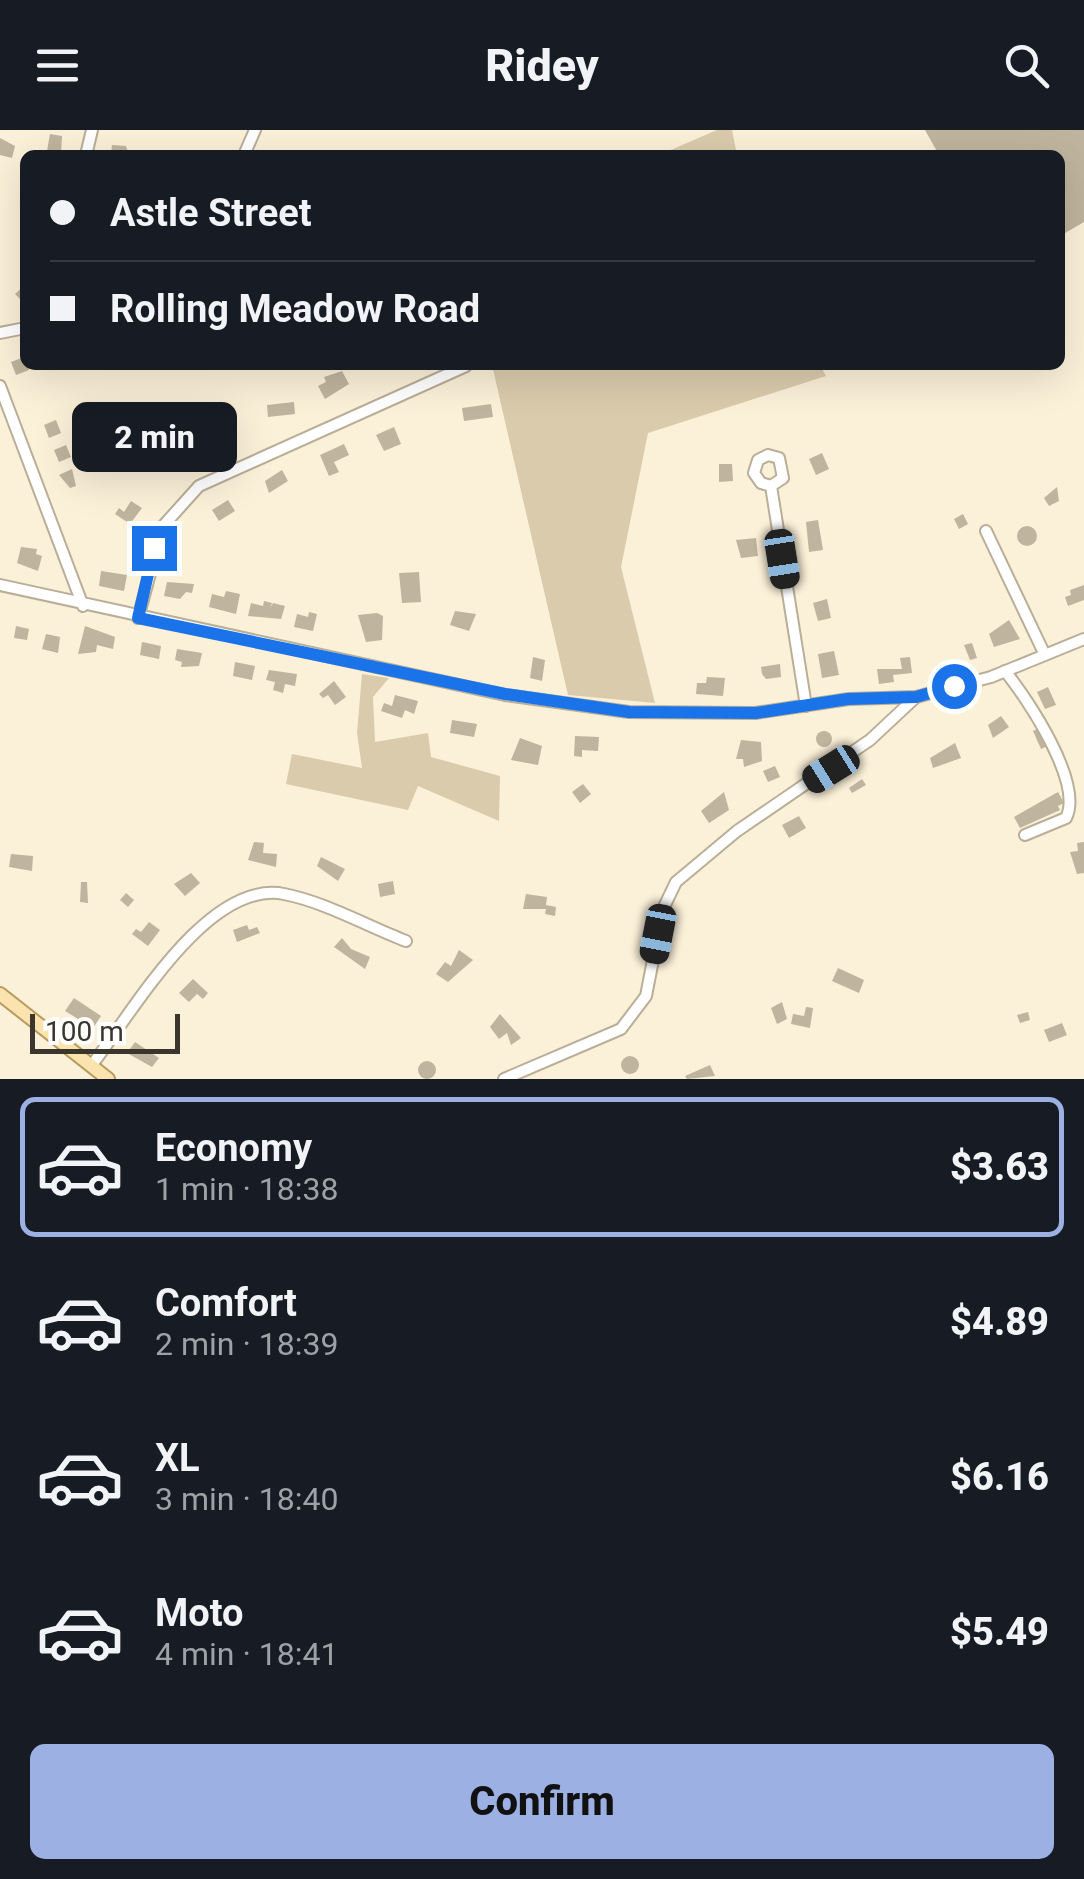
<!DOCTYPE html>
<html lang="en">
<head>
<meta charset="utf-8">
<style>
	body { margin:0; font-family:Roboto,sans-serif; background:#242831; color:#f1f3f6; height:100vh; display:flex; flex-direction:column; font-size:38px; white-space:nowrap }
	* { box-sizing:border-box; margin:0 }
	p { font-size:32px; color:#9ea1a6 }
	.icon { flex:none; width:55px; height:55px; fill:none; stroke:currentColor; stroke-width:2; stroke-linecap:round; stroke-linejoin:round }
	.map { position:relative; height:949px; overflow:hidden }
	.details { display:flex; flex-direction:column; background:#171b24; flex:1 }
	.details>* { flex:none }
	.top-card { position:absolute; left:20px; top:20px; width:1045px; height:220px; border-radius:15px; box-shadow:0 10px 40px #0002; display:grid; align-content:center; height:220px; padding:0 30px; background:#171b24 }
	.scale { position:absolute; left:30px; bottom:25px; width:150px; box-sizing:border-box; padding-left:10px; border:5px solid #3b362d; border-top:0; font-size:28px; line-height:35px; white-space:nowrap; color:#3b362d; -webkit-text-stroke:8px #fefefe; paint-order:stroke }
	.end { position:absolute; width:45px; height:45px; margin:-22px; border:12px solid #1a73e8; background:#fff; box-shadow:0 0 0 5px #fff }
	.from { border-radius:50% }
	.bubble { position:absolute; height:70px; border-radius:15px; background:#171b24; box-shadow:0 10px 40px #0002; font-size:32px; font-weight:800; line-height:70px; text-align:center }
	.car { position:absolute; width:30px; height:60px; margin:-30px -15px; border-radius:12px; box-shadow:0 0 8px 2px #0007; background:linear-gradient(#222 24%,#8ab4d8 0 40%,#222 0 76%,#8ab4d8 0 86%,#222 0) }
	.top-card b { display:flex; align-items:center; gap:35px; height:95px; font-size:38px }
	.top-card b+b { border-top:2px solid #363941 }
	.top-card i { width:25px; height:25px; background:#f1f3f6 }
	ul { padding:18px 0 0; list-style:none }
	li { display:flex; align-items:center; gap:30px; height:140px; margin:0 20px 15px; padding:0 10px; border:5px solid transparent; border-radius:15px }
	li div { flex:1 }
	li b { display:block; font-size:38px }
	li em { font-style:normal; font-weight:800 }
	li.selected { border-color:#9cb0e4 }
	li>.icon { width:90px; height:90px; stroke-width:1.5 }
	.cta { display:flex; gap:20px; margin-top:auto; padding:20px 30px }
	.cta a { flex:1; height:115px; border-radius:15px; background:#9cb0e4; color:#111; font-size:40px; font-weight:800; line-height:115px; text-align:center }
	header { display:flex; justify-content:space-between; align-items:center; height:130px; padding:0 30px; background:#171b24; font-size:45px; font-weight:800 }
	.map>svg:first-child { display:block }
</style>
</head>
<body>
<header><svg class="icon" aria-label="menu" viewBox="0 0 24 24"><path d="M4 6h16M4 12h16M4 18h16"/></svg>Ridey<svg class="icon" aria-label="search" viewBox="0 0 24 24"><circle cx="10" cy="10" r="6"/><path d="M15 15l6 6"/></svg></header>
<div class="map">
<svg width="1084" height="949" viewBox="0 0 1084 949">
	<rect width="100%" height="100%" fill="#fbf0d8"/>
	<g fill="#dacbac">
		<path d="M717 0H732L737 25H659Z"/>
		<path d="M492 235H820L826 246 648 303 621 437 655 573 568 565Z"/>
		<path d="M362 544 389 548 373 567 375 612 428 603 431 627 500 646 499 691 418 656 408 680 286 654 292 624 362 638 357 603Z"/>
	</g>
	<g fill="#bfb49d">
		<path d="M925 0H1084V92L1060 106V25H939Z"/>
		<path d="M50 4 62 6 61 23 47 21Z"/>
		<path d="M0 8 15 16 12 28 0 25Z"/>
		<path d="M112 15 126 16 129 25H111Z"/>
		<path d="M25 155V174L15 164Z"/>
		<path d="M24 227 29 240 16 245 11 232Z"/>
		<path d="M342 241 349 254 325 269 318 256 326 252 324 247Z"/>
		<path d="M294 272 295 284 268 287 267 275Z"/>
		<path d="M491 274 493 287 464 291 462 278Z"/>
		<path d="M56 290 61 303 49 308 44 295Z"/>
		<path d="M394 297 401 314 384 321 376 305Z"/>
		<path d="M203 307 207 319 176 327 172 310 180 308 182 313Z"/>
		<path d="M344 314 349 325 334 332 339 342 329 346 320 325Z"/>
		<path d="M66 315 71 327 59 332 54 320Z"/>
		<path d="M822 323 829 339 816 345 809 329Z"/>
		<path d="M719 334H732L733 351 719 352Z"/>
		<path d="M72 339 76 356 70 358 59 345Z"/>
		<path d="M282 340 288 351 269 363 265 351Z"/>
		<path d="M1057 357 1059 371 1049 376 1044 368Z"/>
		<path d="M228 370 235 381 219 391 212 380Z"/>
		<path d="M131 371 142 378 130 394 115 384 119 378 124 382Z"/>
		<path d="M963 384 968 394 959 399 954 389Z"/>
		<path d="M818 390 823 420 809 422 806 392Z"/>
		<circle cx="1027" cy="406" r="10"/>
		<path d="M756 408 758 426 741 428 736 410Z"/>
		<path d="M21 417 37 419 36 424 42 426 38 441 17 433Z"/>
		<path d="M101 441 127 445 124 461 99 456Z"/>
		<path d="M419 442 421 472 402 473 399 443Z"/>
		<path d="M167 452 194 454 192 463 186 462 180 469 164 466Z"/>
		<path d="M1084 455V470L1068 476 1065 467 1071 465 1070 460Z"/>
		<path d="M226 461 240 464 236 484 209 477 212 464 224 467Z"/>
		<path d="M827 469 831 488 818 491 813 473Z"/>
		<path d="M264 471 272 473 270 478 273 473 285 476 281 489 248 486 251 473 263 476Z"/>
		<path d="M455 481 476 484 469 501 450 495Z"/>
		<path d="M309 482 317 484 313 501 294 497 297 484 308 487Z"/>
		<path d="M377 483 383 486 382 510 366 512 358 485Z"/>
		<path d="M1009 490 1020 509 994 517 989 504Z"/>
		<path d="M16 496 29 499 27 510 14 508Z"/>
		<path d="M85 496 115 507 113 519 97 515 96 522 78 524Z"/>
		<path d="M46 504 60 507 58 523 42 519Z"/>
		<path d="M142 512 161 516 159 529 140 525Z"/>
		<path d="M972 513 977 528 970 530 964 515Z"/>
		<path d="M177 519 202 523 199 536 181 537 182 532 175 530Z"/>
		<path d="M834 521 839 545 822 548 818 524Z"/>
		<path d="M533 527 545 530 542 551 530 548Z"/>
		<path d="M910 527 912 543 893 545 894 552 879 554 877 539H902L900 528Z"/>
		<path d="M235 532 255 536 252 550 233 546Z"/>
		<path d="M780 534 781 547 766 549 762 544 761 537Z"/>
		<path d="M269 540 297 544 295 556 285 554 283 563 273 560 275 552 266 550Z"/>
		<path d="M707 547 725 548 723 566 696 564 697 553H706Z"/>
		<path d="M334 551 346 567 335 575 328 565 323 568 319 564Z"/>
		<path d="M1048 557 1056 575 1045 579 1037 562Z"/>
		<path d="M395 565 418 571 414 584 405 580 402 588 381 581 384 573 392 576Z"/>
		<path d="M1001 586 1009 597 993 608 988 595Z"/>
		<path d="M452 590 477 594 474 607 450 603Z"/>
		<path d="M1042 597 1050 615 1041 619 1033 601Z"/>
		<circle cx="824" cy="609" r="8"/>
		<path d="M575 606 599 607 598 621 582 620V627L574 626Z"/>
		<path d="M520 608 542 616 538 635 511 630Z"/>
		<path d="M741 610 761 612 762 631 744 637 743 629H736Z"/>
		<path d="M955 613 961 628 933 638 930 628Z"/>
		<path d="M775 636 780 647 768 652 763 641Z"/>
		<path d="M862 649 866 655 852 663 849 658Z"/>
		<path d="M583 654 591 664 580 673 572 662Z"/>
		<path d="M724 662 729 680 709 693 701 681Z"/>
		<path d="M1058 662 1064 673 1058 676 1060 680 1020 698 1014 687Z"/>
		<path d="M799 686 806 698 789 708 782 695Z"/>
		<path d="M254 712 264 713 263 723 277 724 276 737 248 730Z"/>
		<path d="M1084 712V743L1077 744 1070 722 1078 721 1077 713Z"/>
		<path d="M11 724 33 726 32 741 9 737Z"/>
		<path d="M321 727 345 739 338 751 317 736Z"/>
		<path d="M191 743 200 753 185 766 174 754Z"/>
		<path d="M393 751 395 764 380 767 378 754Z"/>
		<path d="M81 752H87L88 773 80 772Z"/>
		<path d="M126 763 134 770 128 777 120 770Z"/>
		<path d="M526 764 547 767 546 775 556 777 555 786 545 784 546 779H523Z"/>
		<path d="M149 792 160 800 148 816 132 804 136 799 141 802Z"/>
		<path d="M247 795 249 800 257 797 260 803 237 812 233 800Z"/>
		<path d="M342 808 351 819 370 827 365 839 334 817Z"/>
		<path d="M459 820 473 830 448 852 436 844 445 832 451 836Z"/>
		<path d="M838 838 864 850 859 863 832 851Z"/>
		<path d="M193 849 208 863 203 869 197 864 189 872 179 863Z"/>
		<path d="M74 868 101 886 93 898 65 881Z"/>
		<path d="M782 872 787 889 777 894 771 878Z"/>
		<path d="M806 877 813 878 810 898 791 894 793 884 804 886Z"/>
		<path d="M1028 882 1030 890 1020 893 1017 885Z"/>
		<path d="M500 884 521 908 511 915 507 903 499 909 490 897Z"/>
		<path d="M1062 893 1067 905 1049 912 1044 900Z"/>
		<path d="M135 912 159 928 152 937 127 923Z"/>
		<circle cx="630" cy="935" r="9"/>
		<circle cx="427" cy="940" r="9"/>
		<path d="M710 935 715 946 687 949 685 946Z"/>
	</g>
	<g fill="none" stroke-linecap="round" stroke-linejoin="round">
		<g stroke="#b9ae97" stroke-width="14">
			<g id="minor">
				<path d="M86 25 92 0"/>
				<path d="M244 25 255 0"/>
				<path d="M0 203 25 198"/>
				<path d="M0 256 83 476"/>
				<path d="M771 356 761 353 754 343 758 330 768 325 779 328 783 348 771 356 806 576"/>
				<path d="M986 401 1044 523"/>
				<path d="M0 455 505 565 629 582 755 583 849 569 916 567 991 547 1084 509"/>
				<path d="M138 488 163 396 199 356 466 236"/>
				<path d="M1005 541C1027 568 1084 653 1066 688L1025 705"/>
				<path d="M91 936C131 885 207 749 284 764 325 772 367 796 406 811"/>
				<path d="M504 949 621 899 646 866 663 779 676 752 737 701 870 610 916 567"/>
			</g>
		</g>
		<g stroke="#b69a5e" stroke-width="16">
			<path id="major" d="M0 864 108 949"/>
		</g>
		<use href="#minor" stroke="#fff" stroke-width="10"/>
		<use href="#major" stroke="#fbe3af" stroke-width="12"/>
	</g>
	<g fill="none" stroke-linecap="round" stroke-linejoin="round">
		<path stroke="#1a73e8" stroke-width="12" d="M154 418 138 488 505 564 629 582 756 583 848 569 916 567 954 556"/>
	</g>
</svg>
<div class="scale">100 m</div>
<i class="end from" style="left:954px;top:556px"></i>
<i class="end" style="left:154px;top:418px"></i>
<div class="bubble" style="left:72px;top:272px;width:165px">2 min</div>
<i class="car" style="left:782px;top:429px;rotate:171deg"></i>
<i class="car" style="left:831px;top:639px;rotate:238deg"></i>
<i class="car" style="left:658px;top:804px;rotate:191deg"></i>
<div class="top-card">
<b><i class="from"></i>Astle Street</b>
<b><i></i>Rolling Meadow Road</b>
</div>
</div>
<section class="details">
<ul>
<li class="selected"><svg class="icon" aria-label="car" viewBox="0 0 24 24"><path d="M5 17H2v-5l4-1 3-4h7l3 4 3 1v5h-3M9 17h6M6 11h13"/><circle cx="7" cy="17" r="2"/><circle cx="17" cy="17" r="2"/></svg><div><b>Economy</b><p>1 min · 18:38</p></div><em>$3.63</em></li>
<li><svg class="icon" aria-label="car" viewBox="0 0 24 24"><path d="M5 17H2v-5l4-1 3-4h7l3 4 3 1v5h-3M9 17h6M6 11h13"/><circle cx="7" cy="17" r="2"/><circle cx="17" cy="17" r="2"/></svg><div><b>Comfort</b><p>2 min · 18:39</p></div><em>$4.89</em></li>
<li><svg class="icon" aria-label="car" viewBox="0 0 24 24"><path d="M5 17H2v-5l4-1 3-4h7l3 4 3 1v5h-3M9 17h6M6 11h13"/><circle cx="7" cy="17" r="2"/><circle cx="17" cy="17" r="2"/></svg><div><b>XL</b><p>3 min · 18:40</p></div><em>$6.16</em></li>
<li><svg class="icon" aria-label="car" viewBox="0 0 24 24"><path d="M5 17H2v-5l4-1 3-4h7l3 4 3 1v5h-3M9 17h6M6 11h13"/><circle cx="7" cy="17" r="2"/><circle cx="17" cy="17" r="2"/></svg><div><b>Moto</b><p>4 min · 18:41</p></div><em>$5.49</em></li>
</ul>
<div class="cta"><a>Confirm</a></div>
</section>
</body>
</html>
